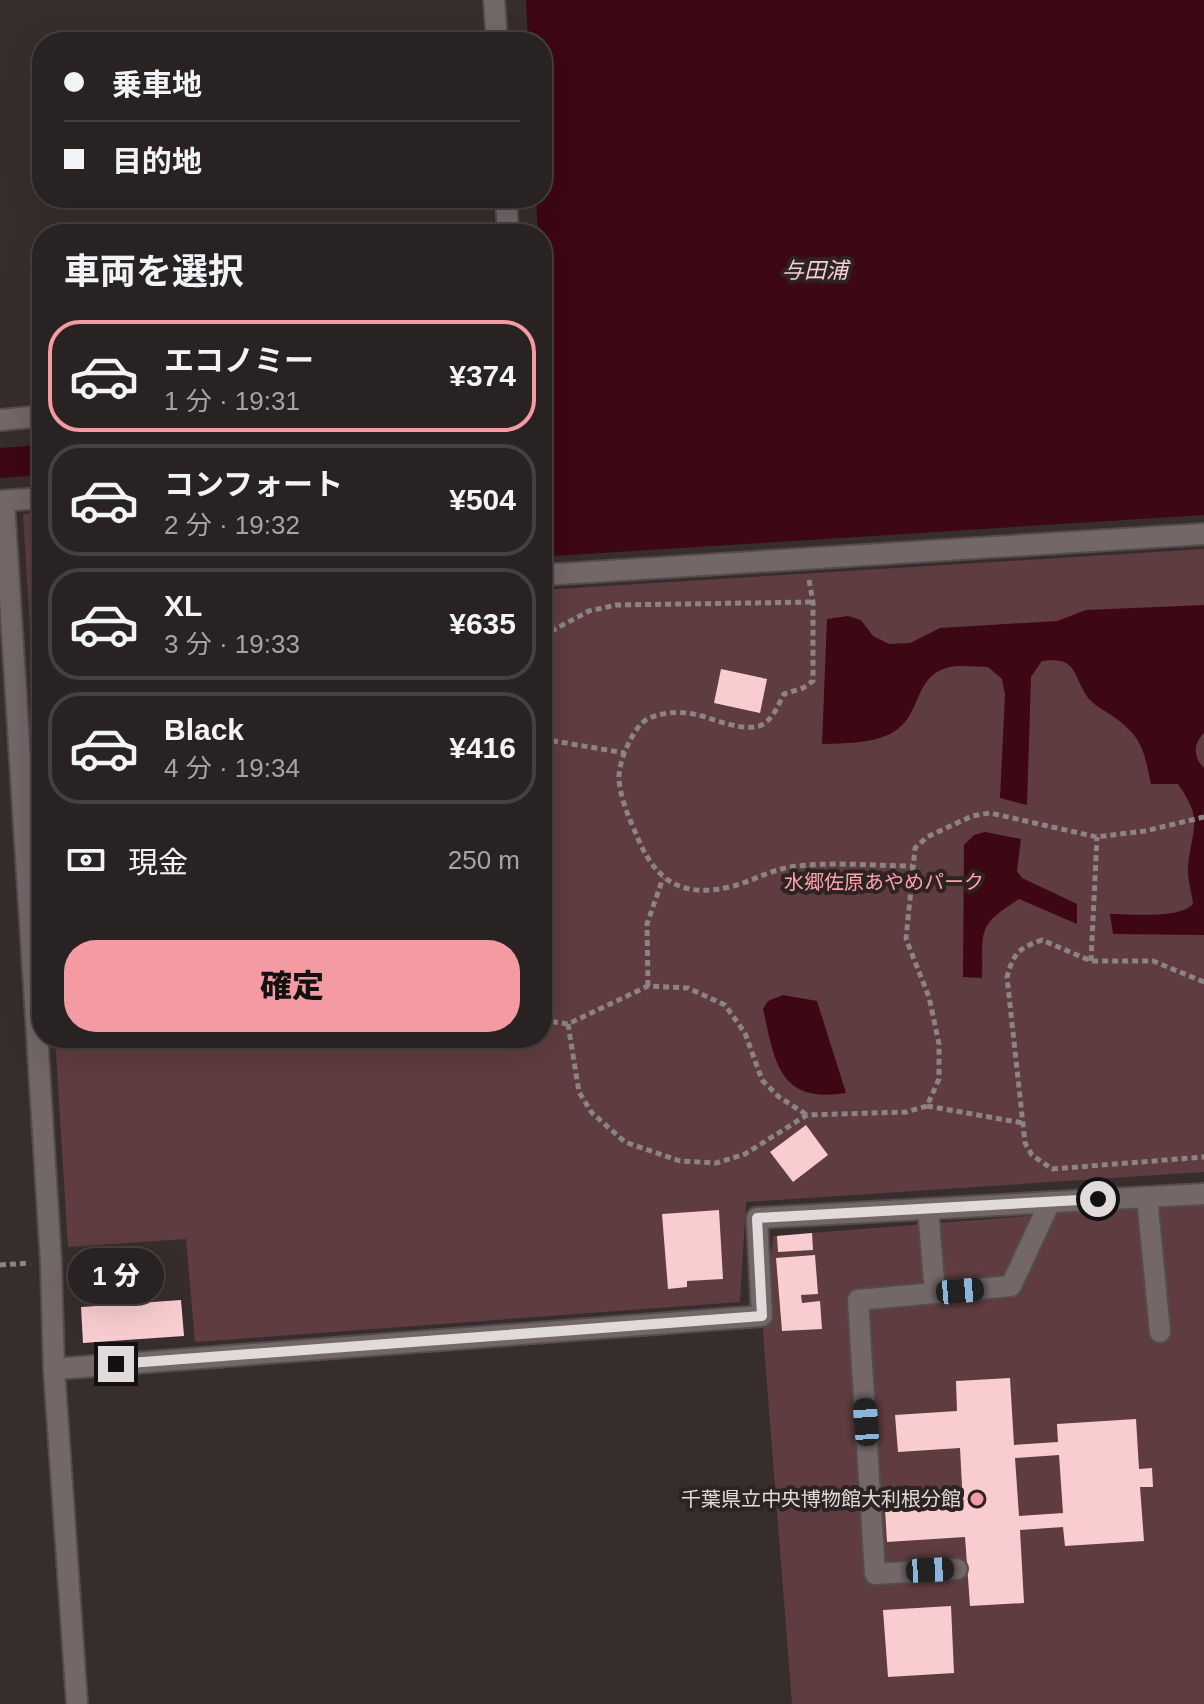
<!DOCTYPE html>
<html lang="ja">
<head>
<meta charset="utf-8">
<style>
	body { margin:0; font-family:Arial,"Noto Sans JP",sans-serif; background:#352f2f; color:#f1f3f6; height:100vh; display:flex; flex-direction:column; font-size:30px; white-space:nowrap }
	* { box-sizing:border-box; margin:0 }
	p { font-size:26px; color:#a5a4a5 }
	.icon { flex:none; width:44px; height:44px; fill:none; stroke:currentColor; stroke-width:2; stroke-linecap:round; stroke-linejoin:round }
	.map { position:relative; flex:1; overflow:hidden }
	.sheet { position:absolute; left:32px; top:224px; width:520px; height:824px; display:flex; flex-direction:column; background:#292222; border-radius:32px; box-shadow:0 8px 32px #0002,0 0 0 2px #453f40 }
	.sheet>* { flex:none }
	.guide { position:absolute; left:32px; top:32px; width:520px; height:176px; border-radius:32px; box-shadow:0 8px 32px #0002,0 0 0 2px #453f40; display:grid; align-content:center; height:176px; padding:0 32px; background:#292222 }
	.end { position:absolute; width:36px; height:36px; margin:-18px; border:10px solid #e1dadb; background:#111; box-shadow:0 0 0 4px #111 }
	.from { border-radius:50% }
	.bubble { position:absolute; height:56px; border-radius:28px; background:#292222; box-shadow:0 8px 32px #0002,0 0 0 2px #453f40; font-size:26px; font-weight:800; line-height:56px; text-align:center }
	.car { position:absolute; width:24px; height:48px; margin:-24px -12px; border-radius:10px; box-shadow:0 0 6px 2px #0007; background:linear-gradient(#222 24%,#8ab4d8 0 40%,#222 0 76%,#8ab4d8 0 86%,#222 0) }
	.guide b { display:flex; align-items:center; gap:28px; height:76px; font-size:30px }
	.guide b+b { border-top:2px solid #453f40 }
	.guide i { width:20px; height:20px; background:#f1f3f6 }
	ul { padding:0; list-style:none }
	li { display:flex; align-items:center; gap:24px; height:112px; margin:0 16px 12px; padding:0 16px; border:4px solid #453f40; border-radius:32px }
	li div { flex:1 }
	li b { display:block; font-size:30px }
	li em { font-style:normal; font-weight:800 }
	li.selected { border-color:#f49aa3 }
	li>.icon { width:72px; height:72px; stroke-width:1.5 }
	h2 { padding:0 32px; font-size:36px; line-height:96px }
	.pay { display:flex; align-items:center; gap:20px; height:88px; padding:0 32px; font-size:30px }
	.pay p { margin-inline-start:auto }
	.primary-button { display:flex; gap:16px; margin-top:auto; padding:16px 32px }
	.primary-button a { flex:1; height:92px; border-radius:32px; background:#f49aa3; color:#111; font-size:32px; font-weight:800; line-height:92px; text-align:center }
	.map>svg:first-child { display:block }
</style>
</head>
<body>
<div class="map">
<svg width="1204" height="1704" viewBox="0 0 1204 1704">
	<rect width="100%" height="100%" fill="#372d2d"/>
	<g fill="#5f3c3f">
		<path d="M42 513V826L23 514Z"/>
		<path d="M1204 549V1172L746 1202 740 1302 195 1342 186 1239 68 1247 55 1038H542V590Z"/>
		<path d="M1204 1202V1704H792L763 1333 773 1236Z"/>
	</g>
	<g fill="#3d0713">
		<path d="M526 0H1204V515L554 556 542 310V234H538L536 198H542V42H528Z"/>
		<path d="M1204 605V733C1193 744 1193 757 1204 768V935L1113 934 1110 914C1131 914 1180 919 1193 904 1192 893 1187 878 1188 866 1192 827 1204 821 1178 784H1151C1144 751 1143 738 1114 717 1106 711 1095 706 1089 699 1072 676 1079 656 1042 661L1031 677 1027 805 1000 798 1005 694 1002 679 988 667C976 667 961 665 950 667 911 676 924 717 890 734 869 744 845 743 822 744L827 619 848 616 861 620 873 636 889 644 910 643 940 628 1057 621 1086 610Z"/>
		<path d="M985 832 1021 839 1017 871 1022 878 1077 904V924L1019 899C976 926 983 930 982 978L963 977 964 845 974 835Z"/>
		<path d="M783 995 817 1001 846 1093C778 1104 775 1061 763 1009L768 1001Z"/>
	</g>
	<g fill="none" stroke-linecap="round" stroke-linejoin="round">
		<path stroke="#3d0713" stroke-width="30" d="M0 463 42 460"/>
	</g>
	<g fill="#f9cdd0" fill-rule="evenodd">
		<path d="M361 36V42H299V40Z"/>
		<path d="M721 669 767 679 760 713 714 703Z"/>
		<path d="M806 1125 828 1155 793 1182 770 1152Z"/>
		<path d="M719 1210 723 1279 687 1281V1287L668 1289 662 1214Z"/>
		<path d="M812 1233 813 1250 778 1252 777 1236Z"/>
		<path d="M815 1255 818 1294 801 1295 802 1303 820 1301 822 1329 782 1331 776 1258Z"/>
		<path d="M181 1300 184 1336 83 1343 81 1307Z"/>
		<path d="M1010 1378 1014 1445 1058 1442 1057 1424 1136 1419 1139 1469 1152 1468 1153 1487H1140L1144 1541 1065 1546 1063 1527 1020 1530 1024 1603 970 1606 965 1537 887 1542 885 1509 963 1505 960 1448 898 1452 895 1415 957 1411 956 1381ZM1059 1455 1063 1513 1019 1516 1015 1458Z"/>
		<path d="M951 1606 954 1673 888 1677 883 1610Z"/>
	</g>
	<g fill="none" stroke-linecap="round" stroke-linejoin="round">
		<g stroke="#554c4d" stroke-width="24">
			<g id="minor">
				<path d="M494 0 497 42"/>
				<path d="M506 198 508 234"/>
				<path d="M0 420 42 416"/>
				<path d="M0 501 42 498"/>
				<path d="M4 501 51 1262 54 1369 77 1704"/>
				<path d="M542 575 1204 534"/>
				<path d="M1147 1197 1160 1332"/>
				<path d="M928 1209 935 1293"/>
				<path d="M54 1369 762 1316 757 1218 1204 1194"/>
				<path d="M957 1569 875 1574 858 1300 1011 1286 1050 1202"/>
			</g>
		</g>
		<g stroke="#8c8384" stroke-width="5" stroke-dasharray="6 4" stroke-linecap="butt">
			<path d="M809 580 813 602V681L803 688 784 694C778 705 772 722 759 726 736 732 709 715 687 713 674 711 650 714 641 724 630 736 618 763 619 780 621 802 631 822 640 843 659 885 687 898 733 886 753 881 770 870 791 867 827 861 875 866 912 866"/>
			<path d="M542 636 589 611 616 605 813 602"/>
			<path d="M542 739 625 753"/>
			<path d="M1091 961 1097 837"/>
			<path d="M1204 982 1153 961H1091L1042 940C1017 949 1014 953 1007 977L1025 1143 1032 1155 1052 1169 1204 1157"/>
			<path d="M648 986 647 924 663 878"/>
			<path d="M542 1020 568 1024 648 986 688 988 725 1005 745 1033 762 1080 779 1097 807 1115"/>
			<path d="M568 1024 579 1092 592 1113 625 1142 680 1161 716 1163 745 1154 807 1115 906 1112 927 1106 939 1079V1044L929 997 906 939 915 848 927 837 972 816 990 813 1097 837 1145 831 1204 817"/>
			<path d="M927 1106 1023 1123"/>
			<path d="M0 1265 30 1263"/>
		</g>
		<use href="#minor" stroke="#736768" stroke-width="20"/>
	</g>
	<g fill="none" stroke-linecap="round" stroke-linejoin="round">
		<path stroke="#e1dadb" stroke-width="10" d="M116 1364 762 1316 757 1218 1098 1199"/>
	</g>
	<circle fill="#f49aa3" stroke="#2d2323" stroke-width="3" cx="977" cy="1499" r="8"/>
	<g text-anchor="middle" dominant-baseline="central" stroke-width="8" stroke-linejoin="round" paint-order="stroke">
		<g font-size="20" fill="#ffa1aa" stroke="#2d2323">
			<text x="884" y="882">水郷佐原あやめパーク</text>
		</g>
		<g font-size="20" fill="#e1dadb" stroke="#2d2323" text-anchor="end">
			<text x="961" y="1499">千葉県立中央博物館大利根分館</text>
		</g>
		<g font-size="22" font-style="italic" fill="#f7cfd2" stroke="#2d2323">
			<text x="815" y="270">与田浦</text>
		</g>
	</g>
</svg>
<i class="end from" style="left:1098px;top:1199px"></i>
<i class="end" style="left:116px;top:1364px"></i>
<div class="bubble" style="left:68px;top:1248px;width:96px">1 分</div>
<i class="car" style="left:960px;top:1291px;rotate:85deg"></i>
<i class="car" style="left:866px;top:1422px;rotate:356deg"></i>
<i class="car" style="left:930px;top:1570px;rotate:87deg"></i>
<div class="guide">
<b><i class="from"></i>乗車地</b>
<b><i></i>目的地</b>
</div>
<section class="sheet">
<h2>車両を選択</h2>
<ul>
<li class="selected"><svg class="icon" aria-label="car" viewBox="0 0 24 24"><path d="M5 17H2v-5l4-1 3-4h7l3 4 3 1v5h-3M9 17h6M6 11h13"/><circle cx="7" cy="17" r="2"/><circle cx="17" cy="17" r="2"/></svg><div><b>エコノミー</b><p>1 分 · 19:31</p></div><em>¥374</em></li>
<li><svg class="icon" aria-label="car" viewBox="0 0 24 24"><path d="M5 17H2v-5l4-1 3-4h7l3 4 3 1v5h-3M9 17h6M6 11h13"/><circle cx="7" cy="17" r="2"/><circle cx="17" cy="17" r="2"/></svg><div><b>コンフォート</b><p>2 分 · 19:32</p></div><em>¥504</em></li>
<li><svg class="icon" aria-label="car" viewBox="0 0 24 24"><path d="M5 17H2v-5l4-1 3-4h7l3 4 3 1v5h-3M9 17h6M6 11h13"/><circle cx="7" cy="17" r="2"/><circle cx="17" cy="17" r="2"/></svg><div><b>XL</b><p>3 分 · 19:33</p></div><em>¥635</em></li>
<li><svg class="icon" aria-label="car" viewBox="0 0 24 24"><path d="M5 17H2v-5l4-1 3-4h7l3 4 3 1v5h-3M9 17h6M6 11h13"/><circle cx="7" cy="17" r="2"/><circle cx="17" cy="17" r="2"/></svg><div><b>Black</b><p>4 分 · 19:34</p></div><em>¥416</em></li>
</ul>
<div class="pay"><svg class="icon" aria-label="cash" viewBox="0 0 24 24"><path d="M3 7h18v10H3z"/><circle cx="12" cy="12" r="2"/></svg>現金<p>250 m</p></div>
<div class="primary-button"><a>確定</a></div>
</section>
</div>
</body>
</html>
